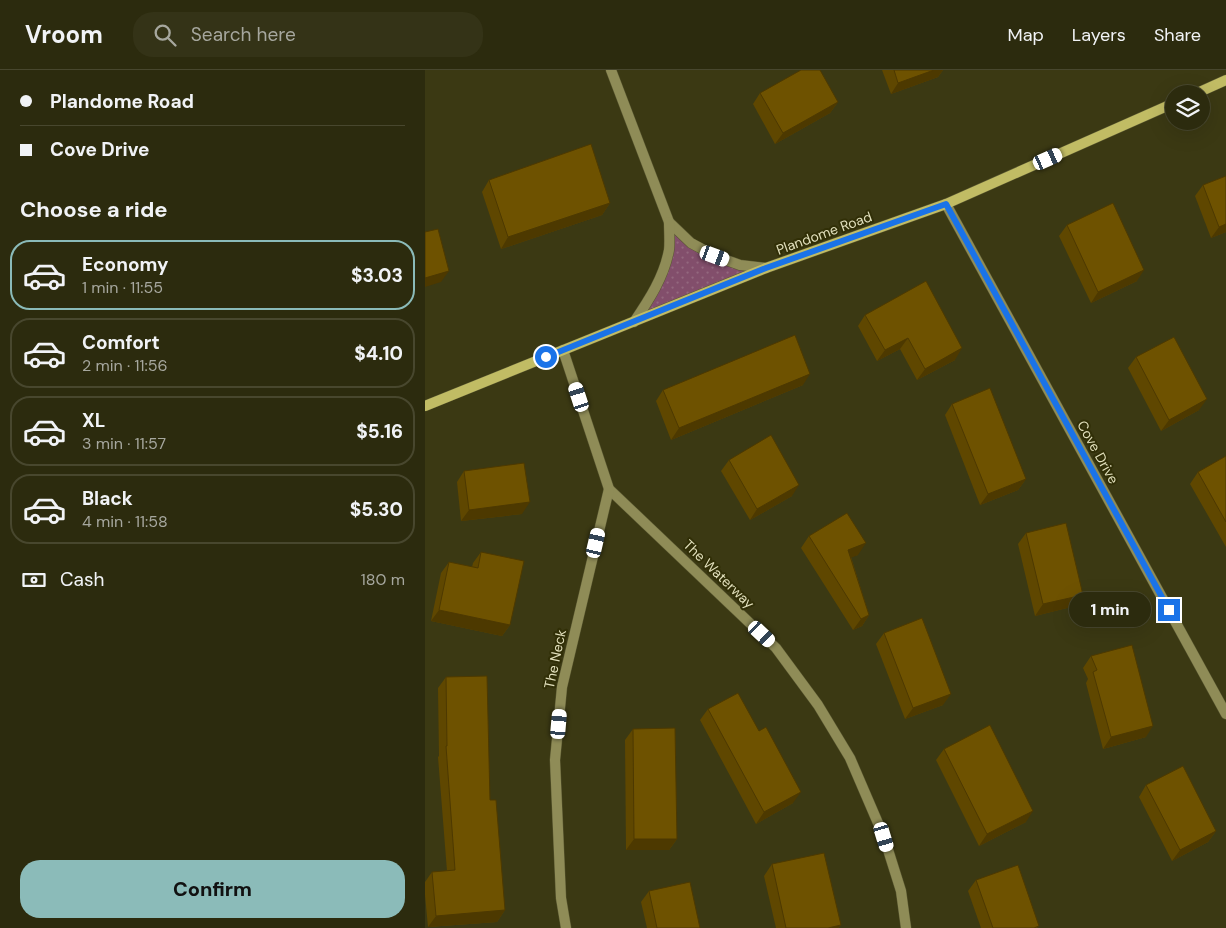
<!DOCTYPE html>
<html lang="en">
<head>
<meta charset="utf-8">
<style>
	body { margin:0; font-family:"DM Sans",sans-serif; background:#343317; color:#f1f3f6; height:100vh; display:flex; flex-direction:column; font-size:19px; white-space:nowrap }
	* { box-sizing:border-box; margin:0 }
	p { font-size:16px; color:#a6a79e }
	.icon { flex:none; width:28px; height:28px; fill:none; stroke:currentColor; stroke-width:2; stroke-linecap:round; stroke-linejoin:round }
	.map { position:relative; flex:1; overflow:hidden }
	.details { display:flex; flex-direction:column; background:#2c2b0e; width:425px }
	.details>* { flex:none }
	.hud { display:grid; align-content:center; height:110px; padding:0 20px; background:#2c2b0e }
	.fabs { position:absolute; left:740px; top:15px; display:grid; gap:10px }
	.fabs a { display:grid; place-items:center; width:45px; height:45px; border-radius:50%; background:#2c2b0e; box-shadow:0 5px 20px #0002,0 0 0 1px #48472e; font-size:25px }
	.end { position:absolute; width:22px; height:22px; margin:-11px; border:6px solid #1a73e8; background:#fff; box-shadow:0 0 0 2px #fff }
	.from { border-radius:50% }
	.bubble { position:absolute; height:35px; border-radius:18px; background:#2c2b0e; box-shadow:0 5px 20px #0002,0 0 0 1px #48472e; font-size:16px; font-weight:800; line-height:35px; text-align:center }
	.car { position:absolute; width:15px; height:30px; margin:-15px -8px; border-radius:6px; box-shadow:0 0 4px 1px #0007; background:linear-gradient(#fff 24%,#345 0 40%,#fff 0 76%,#345 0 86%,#fff 0) }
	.hud b { display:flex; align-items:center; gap:18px; height:48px; font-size:19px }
	.hud b+b { border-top:1px solid #48472e }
	.hud i { width:12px; height:12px; background:#f1f3f6 }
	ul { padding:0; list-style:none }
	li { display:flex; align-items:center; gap:15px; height:70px; margin:0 10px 8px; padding:0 10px; border:2px solid #48472e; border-radius:20px }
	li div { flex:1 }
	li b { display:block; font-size:19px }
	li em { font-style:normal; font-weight:800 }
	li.on { border-color:#8bbbb9 }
	li>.icon { width:45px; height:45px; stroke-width:1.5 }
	h2 { padding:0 20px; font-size:22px; line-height:60px }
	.pay { display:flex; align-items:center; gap:12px; height:55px; padding:0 20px; font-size:19px }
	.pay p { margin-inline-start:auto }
	.primary-button { display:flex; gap:10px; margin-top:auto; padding:10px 20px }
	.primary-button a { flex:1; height:58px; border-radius:20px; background:#8bbbb9; color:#111; font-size:20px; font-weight:800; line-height:58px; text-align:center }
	header { display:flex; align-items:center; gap:30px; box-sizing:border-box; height:70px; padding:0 25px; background:#2c2b0e; border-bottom:1px solid #48472e }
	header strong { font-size:24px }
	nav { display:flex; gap:28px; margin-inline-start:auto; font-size:18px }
	.search { width:350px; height:45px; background:#343317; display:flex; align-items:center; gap:12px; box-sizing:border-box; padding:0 18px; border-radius:20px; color:#a6a79e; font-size:19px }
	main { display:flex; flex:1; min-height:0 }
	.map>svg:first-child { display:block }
</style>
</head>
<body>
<header>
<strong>Vroom</strong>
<div class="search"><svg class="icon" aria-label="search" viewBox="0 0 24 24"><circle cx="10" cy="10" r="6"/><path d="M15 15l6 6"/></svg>Search here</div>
<nav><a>Map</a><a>Layers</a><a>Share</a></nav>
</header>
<main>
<section class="details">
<div class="hud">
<b><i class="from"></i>Plandome Road</b>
<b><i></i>Cove Drive</b>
</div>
<h2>Choose a ride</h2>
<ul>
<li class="on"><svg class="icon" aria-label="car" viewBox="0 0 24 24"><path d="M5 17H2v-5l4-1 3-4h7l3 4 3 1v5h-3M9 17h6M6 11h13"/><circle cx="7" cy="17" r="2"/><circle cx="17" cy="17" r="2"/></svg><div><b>Economy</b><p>1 min · 11:55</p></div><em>$3.03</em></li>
<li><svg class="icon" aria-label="car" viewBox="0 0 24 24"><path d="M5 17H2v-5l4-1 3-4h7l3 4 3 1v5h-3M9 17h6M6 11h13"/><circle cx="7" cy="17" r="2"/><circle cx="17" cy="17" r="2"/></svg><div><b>Comfort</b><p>2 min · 11:56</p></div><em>$4.10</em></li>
<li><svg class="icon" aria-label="car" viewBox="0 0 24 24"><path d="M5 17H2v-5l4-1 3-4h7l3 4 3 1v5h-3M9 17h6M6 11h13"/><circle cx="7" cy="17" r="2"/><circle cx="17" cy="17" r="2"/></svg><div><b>XL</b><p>3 min · 11:57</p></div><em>$5.16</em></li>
<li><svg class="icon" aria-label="car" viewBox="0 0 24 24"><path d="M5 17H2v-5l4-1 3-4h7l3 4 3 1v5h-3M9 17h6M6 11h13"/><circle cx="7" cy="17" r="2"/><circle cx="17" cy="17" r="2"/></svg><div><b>Black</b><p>4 min · 11:58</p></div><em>$5.30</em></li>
</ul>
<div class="pay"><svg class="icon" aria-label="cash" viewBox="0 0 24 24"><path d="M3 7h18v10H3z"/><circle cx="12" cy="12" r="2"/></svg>Cash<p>180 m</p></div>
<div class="primary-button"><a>Confirm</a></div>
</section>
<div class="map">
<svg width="801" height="858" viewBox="0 0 801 858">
	<defs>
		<pattern id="grass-dots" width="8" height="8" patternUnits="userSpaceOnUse" patternTransform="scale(1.25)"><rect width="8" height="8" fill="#824e6b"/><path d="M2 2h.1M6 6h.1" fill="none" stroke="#93677e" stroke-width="1.8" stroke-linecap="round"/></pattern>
	</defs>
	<rect width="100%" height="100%" fill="#3b3913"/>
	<path fill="url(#grass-dots)" d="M245 155 290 186 341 198 209 252 237 204Z"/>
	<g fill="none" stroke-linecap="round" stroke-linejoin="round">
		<g stroke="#595731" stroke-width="11">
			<g id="street">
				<path d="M186 0 244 152 266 173 290 186 315 195 341 198"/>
				<path d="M521 134 801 644"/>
				<path d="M209 252C224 230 239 207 244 180 245 172 244 161 244 152"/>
				<path d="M138 280 184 419 351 578 393 635 425 688 459 767 476 821 481 858"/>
				<path d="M141 858 136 828 130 690 137 617 184 419"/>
			</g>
		</g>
		<g stroke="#595731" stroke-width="11">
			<g id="secondary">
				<path d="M770 24 801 10"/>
				<path d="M0 336 341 198 521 134 749 33"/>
			</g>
		</g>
		<use href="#street" stroke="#8f8c57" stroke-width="10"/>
		<use href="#secondary" stroke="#c1bc64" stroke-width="10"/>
	</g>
	<g fill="#5f4700">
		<path d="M457 0H518L513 7 466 24Z"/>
		<path d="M335 23 413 32 405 43 350 74 328 34Z"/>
		<path d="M801 106V162L786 168 770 126 778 115Z"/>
		<path d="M64 110 185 133 177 145 76 179 57 122Z"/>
		<path d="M642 155 712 211 666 233 634 166Z"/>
		<path d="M440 245 530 290 492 310 475 279 452 291 433 256Z"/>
		<path d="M711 287 774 340 736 361 703 298Z"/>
		<path d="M378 315 246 370 231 331 238 320Z"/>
		<path d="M527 334 601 409 593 420 555 435 520 345Z"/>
		<path d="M801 386V477L765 414 773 402Z"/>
		<path d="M304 390 367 426 325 450 296 401Z"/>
		<path d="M39 401 97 444 36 451 32 412Z"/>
		<path d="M601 463 658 525 650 536 610 546 593 474Z"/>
		<path d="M384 466 433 485 426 487 444 545 437 556 428 560 376 478Z"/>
		<path d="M56 482 85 555 77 566 6 551 16 503 24 492 47 497 48 493Z"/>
		<path d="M459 563 518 635 480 649 451 574Z"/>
		<path d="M666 586 721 667 678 679 661 613 663 609 658 598Z"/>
		<path d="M21 607 65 730 80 840 72 852 3 857 0 825V812L7 802 22 801 13 687 14 686 13 618Z"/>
		<path d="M283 639 334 661 368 733 331 754 275 650Z"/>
		<path d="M208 659 252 769 244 780H201L200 670Z"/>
		<path d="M519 679 601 752 554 776 511 690Z"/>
		<path d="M721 715 791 761 783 772 747 791 714 727Z"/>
		<path d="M347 794 416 855 413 858H351L339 806Z"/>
		<path d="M551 810 613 858H556L543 821Z"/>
		<path d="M224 821 275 858H222L216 832Z"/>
	</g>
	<g fill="#4d3900">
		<path d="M509 0H518L513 7 466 24 473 13Z"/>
		<path d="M413 32 405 43 350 74 358 63Z"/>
		<path d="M185 133 177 145 76 179 83 167Z"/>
		<path d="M801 154V162L786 168 794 157Z"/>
		<path d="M719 200 712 211 666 233 673 222Z"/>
		<path d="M24 201 16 212 0 217V208Z"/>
		<path d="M483 268 475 279 452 291 460 280Z"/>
		<path d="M537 278 530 290 492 310 500 299Z"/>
		<path d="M385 304 378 315 246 370 254 358Z"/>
		<path d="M782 329 774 340 736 361 744 350Z"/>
		<path d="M601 409 593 420 555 435 563 424Z"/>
		<path d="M374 415 367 426 325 450 332 439Z"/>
		<path d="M105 432 97 444 36 451 44 440Z"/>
		<path d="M441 473 433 485 416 492 423 480Z"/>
		<path d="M658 525 650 536 610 546 618 534Z"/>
		<path d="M14 540 85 555 77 566 6 551Z"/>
		<path d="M444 545 437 556 428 560 436 549Z"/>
		<path d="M526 624 518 635 480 649 488 638Z"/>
		<path d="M728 656 721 667 678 679 686 667Z"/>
		<path d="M376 722 368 733 331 754 339 742Z"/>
		<path d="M608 741 601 752 554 776 562 764Z"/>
		<path d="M791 761 783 772 747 791 755 780Z"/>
		<path d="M209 769H252L244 780H201Z"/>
		<path d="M80 840 72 852 3 857 11 846Z"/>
		<path d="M416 855 413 858H403Z"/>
	</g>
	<g fill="#6e5200" stroke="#4d3900">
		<path d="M376 0H395L413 32 358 63 335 23Z"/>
		<path d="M469 0H509L473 13Z"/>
		<path d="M166 74 185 133 83 167 64 110Z"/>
		<path d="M801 106V154L794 157 778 115Z"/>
		<path d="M688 133 719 200 673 222 642 155Z"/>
		<path d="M13 159 24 201 0 208V162Z"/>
		<path d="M501 211 537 278 500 299 483 268 460 280 440 245Z"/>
		<path d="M370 265 385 304 254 358 238 320Z"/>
		<path d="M749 267 782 329 744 350 711 287Z"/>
		<path d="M565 318 601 409 563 424 527 334Z"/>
		<path d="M346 365 374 415 332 439 304 390Z"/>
		<path d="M801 386V452L773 402Z"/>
		<path d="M99 393 105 432 44 440 39 401Z"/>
		<path d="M422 443 441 473 423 480 444 545 436 549 384 466Z"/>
		<path d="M641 453 658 525 618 534 601 463Z"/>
		<path d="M56 482 99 491 85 555 14 540 24 492 53 498Z"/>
		<path d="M497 548 526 624 488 638 459 563Z"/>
		<path d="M707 575 728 656 686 667 668 602 672 600 666 586Z"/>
		<path d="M62 606 65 730H71L80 840 11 846 7 802 30 800 21 676H22L21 607Z"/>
		<path d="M313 623 334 661 341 657 376 722 339 742 283 639Z"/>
		<path d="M565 655 608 741 562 764 519 679Z"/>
		<path d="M250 658 252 769H209L208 659Z"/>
		<path d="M758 696 791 761 755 780 721 715Z"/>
		<path d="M399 783 416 855 403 858H361L347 794Z"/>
		<path d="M593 795 614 856 609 858H568L551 810Z"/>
		<path d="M265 812 275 858H232L224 821Z"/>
	</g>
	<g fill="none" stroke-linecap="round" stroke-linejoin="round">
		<path stroke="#1a73e8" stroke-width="6" d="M121 287 341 198 521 134 744 540"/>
	</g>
	<g text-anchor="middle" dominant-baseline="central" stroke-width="4" stroke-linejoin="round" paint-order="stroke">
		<g font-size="14" fill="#e1dfbc" stroke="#312f07">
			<text transform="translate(399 163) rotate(-20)">Plandome Road</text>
			<text transform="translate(673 382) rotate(61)">Cove Drive</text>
			<text transform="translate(294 504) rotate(44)">The Waterway</text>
			<text transform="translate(130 589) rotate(-78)">The Neck</text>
		</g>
	</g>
</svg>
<div class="fabs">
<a><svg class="icon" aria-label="layers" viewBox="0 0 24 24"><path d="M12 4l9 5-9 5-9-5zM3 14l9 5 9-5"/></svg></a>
</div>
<i class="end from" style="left:121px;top:287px"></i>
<i class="end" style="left:744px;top:540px"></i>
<div class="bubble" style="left:644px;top:522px;width:82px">1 min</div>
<i class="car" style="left:623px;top:89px;rotate:66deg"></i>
<i class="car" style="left:290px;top:186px;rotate:110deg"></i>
<i class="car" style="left:154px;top:327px;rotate:342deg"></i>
<i class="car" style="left:171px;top:473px;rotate:13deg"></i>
<i class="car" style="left:337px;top:564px;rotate:133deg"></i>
<i class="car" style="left:134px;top:654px;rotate:5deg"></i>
<i class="car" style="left:459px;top:767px;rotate:163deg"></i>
</div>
</main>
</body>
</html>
